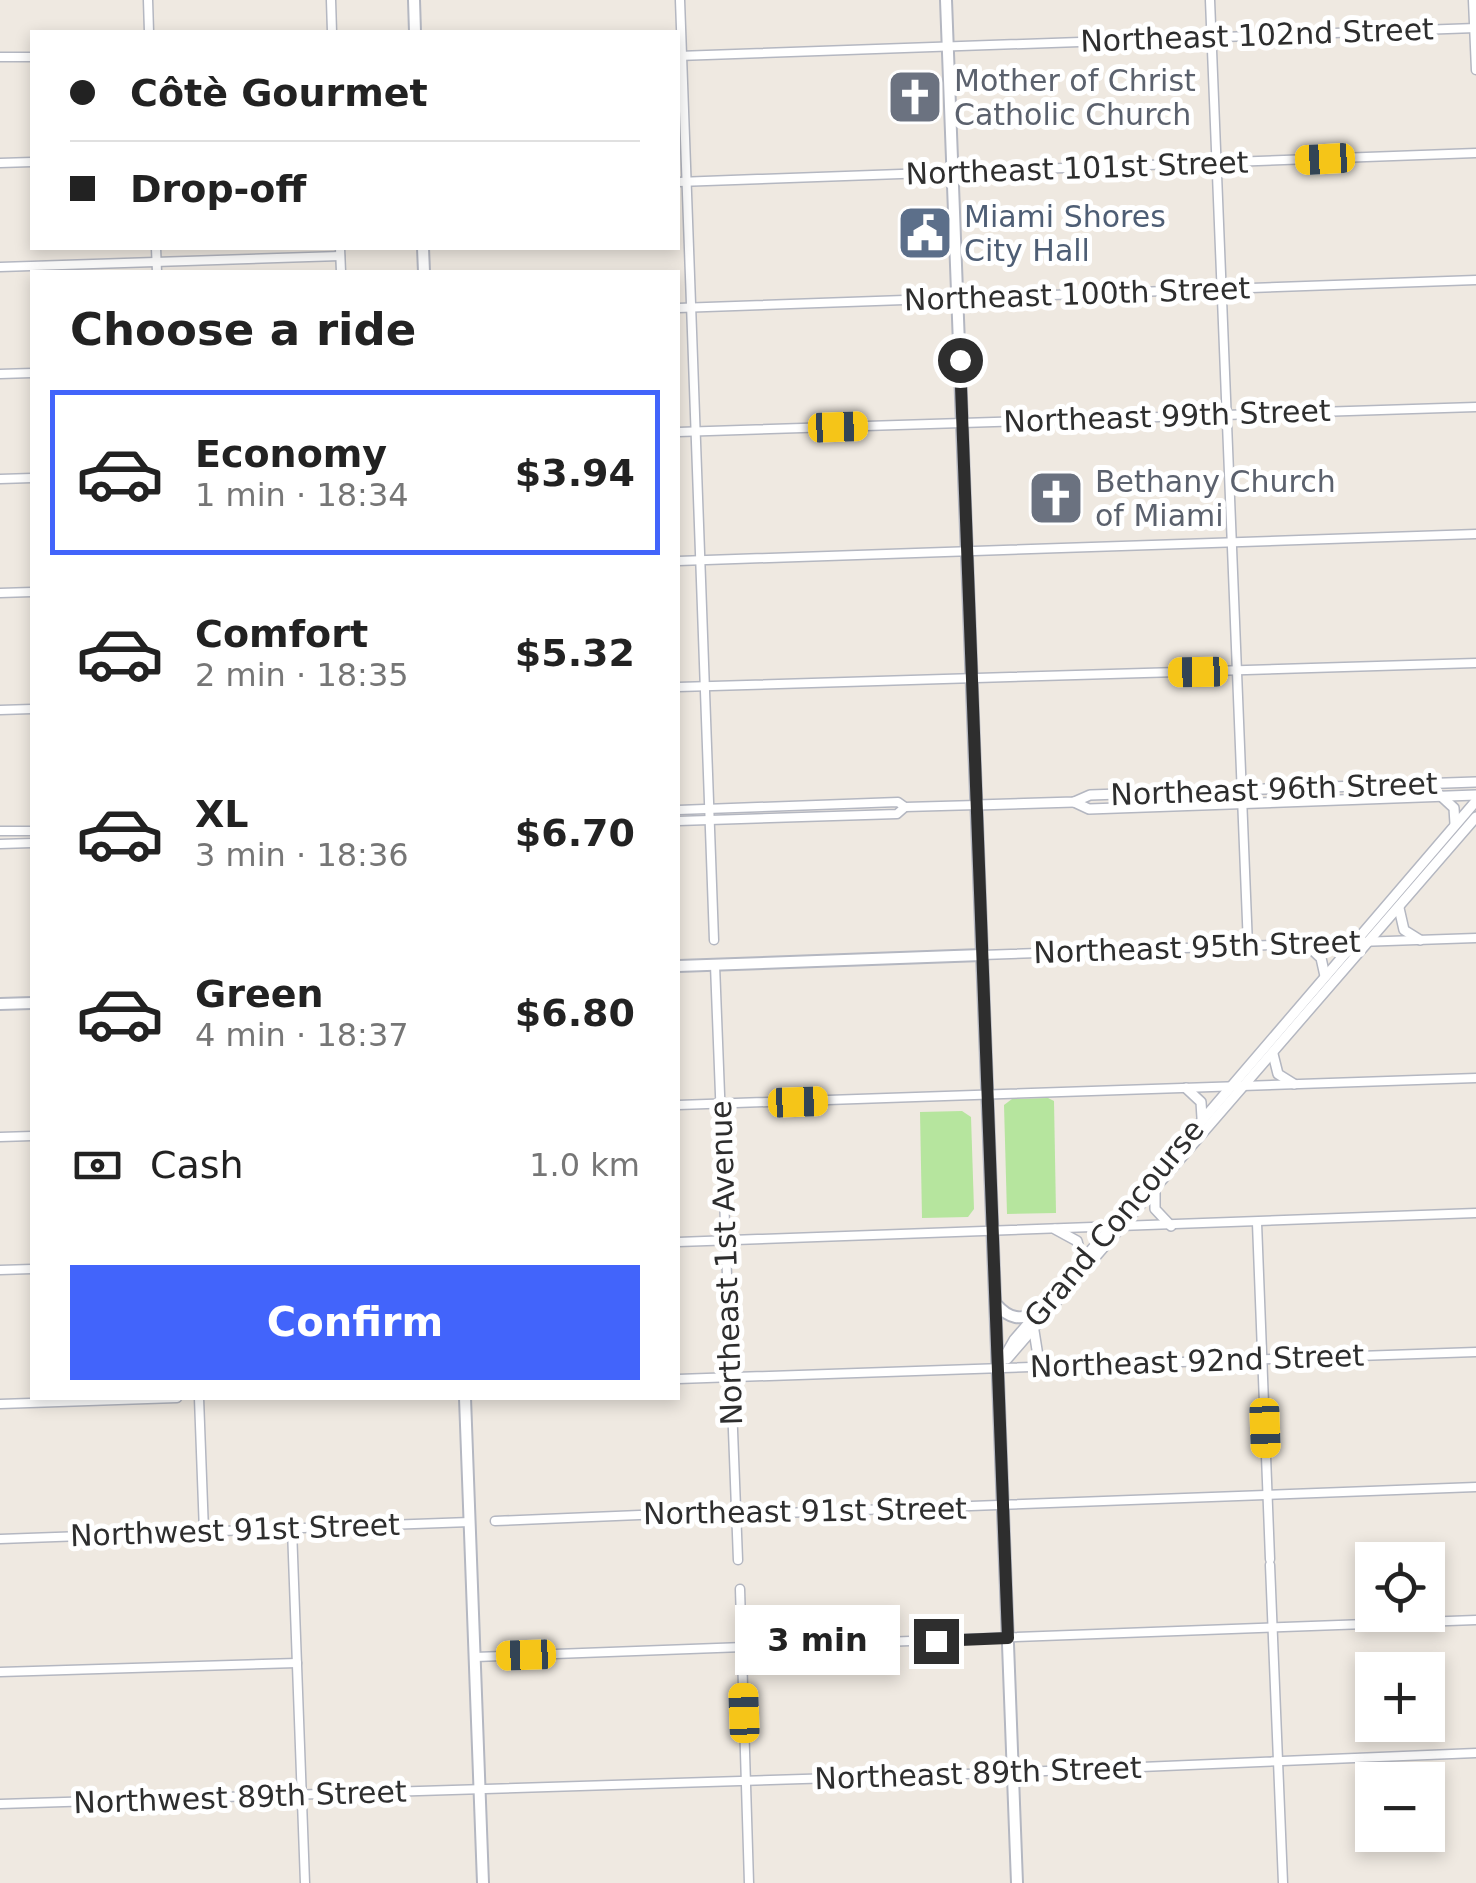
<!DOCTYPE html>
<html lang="en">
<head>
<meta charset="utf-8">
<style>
	body { margin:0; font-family:"DejaVu Sans",sans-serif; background:#f6f6f6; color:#222; height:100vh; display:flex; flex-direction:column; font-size:38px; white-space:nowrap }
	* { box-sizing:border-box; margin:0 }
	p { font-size:32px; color:#767676 }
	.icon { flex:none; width:55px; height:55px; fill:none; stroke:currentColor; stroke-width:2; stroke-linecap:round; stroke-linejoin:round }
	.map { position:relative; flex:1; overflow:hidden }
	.sheet { position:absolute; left:30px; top:270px; width:650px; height:1130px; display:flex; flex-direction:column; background:#fff; border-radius:0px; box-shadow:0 5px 15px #0003 }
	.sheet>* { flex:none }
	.guide { position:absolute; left:30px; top:30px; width:650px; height:220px; border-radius:0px; box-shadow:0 5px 15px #0003; display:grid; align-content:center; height:220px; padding:0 40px; background:#fff }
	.controls { position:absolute; left:1355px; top:1542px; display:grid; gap:20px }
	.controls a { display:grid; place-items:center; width:90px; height:90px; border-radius:0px; background:#fff; box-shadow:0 5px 15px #0003; font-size:50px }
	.end { position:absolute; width:45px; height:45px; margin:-22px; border:12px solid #2e2e2e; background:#fff; box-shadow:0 0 0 5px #fff }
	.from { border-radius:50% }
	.bubble { position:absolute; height:70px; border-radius:0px; background:#fff; box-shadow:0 5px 15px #0003; font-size:32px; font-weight:700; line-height:70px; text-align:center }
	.car { position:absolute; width:30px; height:60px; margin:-30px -15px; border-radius:12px; box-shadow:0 0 8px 2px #0007; background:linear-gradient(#f5c518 24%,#345 0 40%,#f5c518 0 76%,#345 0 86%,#f5c518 0) }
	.guide b { display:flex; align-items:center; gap:35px; height:95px; font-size:38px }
	.guide b+b { border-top:2px solid #e0e0e0 }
	.guide i { width:25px; height:25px; background:#222 }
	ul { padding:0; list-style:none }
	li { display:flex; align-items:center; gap:30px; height:165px; margin:0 20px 15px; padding:0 20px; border:5px solid transparent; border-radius:0px }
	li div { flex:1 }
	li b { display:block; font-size:38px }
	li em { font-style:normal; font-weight:700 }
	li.on { border-color:#4264fb }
	li>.icon { width:90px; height:90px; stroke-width:1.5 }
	h2 { padding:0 40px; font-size:45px; line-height:120px }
	.pay { display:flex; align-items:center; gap:25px; height:110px; padding:0 40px; font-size:38px }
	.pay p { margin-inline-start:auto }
	.cta { display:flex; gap:20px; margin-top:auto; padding:20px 40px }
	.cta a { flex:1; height:115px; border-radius:0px; background:#4264fb; color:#fff; font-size:40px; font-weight:700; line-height:115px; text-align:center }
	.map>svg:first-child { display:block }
</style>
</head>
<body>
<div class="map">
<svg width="1476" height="1883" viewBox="0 0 1476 1883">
	<rect width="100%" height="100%" fill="#efe9e1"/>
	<g fill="#b6e59e">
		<path d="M1048 1098 1054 1101 1056 1213 1007 1214 1004 1105 1012 1099Z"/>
		<path d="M962 1111 971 1117 974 1209 968 1217 922 1218 920 1112Z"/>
	</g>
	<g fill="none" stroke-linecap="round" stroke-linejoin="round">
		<g stroke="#b4b7c1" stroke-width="11">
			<g id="minor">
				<path d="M148 0 149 32"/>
				<path d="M331 0 332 32"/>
				<path d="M680 0 714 940"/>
				<path d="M1210 0 1248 946"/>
				<path d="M1473 0 1476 70"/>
				<path d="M678 56 1476 28"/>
				<path d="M0 57H32"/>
				<path d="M0 163 32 162"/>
				<path d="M678 182 1476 153"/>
				<path d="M156 248 157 272"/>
				<path d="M340 248 341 272"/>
				<path d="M0 267 340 256"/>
				<path d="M678 308 1476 280"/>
				<path d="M0 374 32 373"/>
				<path d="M678 432 1476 407"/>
				<path d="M0 479 32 478"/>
				<path d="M678 561 1476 534"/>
				<path d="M0 593 32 592"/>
				<path d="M678 687 1476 663"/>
				<path d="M0 710 32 709"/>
				<path d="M678 810 898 802 905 807 977 805"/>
				<path d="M678 821 897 814 905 807"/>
				<path d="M0 831H32"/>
				<path d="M0 844 32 843"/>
				<path d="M982 955 1476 938"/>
				<path d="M715 965 738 1560"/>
				<path d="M678 1105 1476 1078"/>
				<path d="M0 1137 32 1136"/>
				<path d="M1257 1223 1270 1559"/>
				<path d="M678 1242 1476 1213"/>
				<path d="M0 1270 32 1269"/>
				<path d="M678 1379 1476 1352"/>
				<path d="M199 1398 204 1532"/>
				<path d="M0 1404 177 1398"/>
				<path d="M495 1521 735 1511 758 1514 1476 1487"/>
				<path d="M292 1529 305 1883"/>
				<path d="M0 1539 470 1522"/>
				<path d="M1270 1565 1283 1883"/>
				<path d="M740 1589 749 1883"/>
				<path d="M475 1657 1476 1620"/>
				<path d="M0 1672 297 1663"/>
				<path d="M0 1804 997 1773 1476 1753"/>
			</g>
		</g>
		<g stroke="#b4b7c1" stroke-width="12">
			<g id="tertiary">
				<path d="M1441 796 1454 808 1455 824"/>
				<path d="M1074 802 1089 809 1476 795"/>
				<path d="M977 805 1074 802 1090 795 1476 782"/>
				<path d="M1399 908 1404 930 1420 940"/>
				<path d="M1306 944 1321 958 1325 976"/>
				<path d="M1273 1054 1278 1074 1294 1084"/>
				<path d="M1186 1088 1201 1102 1202 1118"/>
				<path d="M1155 1191V1209L1171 1226"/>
				<path d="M1055 1229 1077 1241 1082 1260"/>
				<path d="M1034 1331 1038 1356 1055 1366"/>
				<path d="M1007 1359 1476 817"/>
				<path d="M998 1368 1014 1340 1476 801"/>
			</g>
		</g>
		<g stroke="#b4b7c1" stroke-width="14">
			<g id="secondary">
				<path d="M414 0 415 32"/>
				<path d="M946 0 1017 1883"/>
				<path d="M423 248 424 272"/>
				<path d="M678 966 982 955"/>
				<path d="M0 1004 32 1003"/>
				<path d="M996 1304C1009 1319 1021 1321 1039 1312"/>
				<path d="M465 1398 483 1883"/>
			</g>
		</g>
		<use href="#minor" stroke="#fff" stroke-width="8"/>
		<use href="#tertiary" stroke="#fff" stroke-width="9"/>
		<use href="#secondary" stroke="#fff" stroke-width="10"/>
	</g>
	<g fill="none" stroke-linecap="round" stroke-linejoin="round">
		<path stroke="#2e2e2e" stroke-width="12" d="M936 1641 1008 1638 960 360"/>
	</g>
	<defs>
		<g id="church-square" transform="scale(2.875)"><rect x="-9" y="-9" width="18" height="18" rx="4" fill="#6b7280" stroke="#fff"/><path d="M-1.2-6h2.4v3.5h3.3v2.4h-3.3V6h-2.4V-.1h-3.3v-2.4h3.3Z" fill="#fff"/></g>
		<g id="civic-square" transform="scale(2.875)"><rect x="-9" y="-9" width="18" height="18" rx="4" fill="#5c6f8a" stroke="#fff"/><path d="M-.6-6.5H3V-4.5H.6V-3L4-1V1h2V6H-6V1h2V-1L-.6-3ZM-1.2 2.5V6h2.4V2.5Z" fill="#fff"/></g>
	</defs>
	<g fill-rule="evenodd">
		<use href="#church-square" x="915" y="97"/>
		<use href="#civic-square" x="925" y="233"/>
		<use href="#church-square" x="1056" y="498"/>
	</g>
	<g text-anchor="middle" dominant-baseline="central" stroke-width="10" stroke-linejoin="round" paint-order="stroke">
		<g font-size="30" fill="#2e2e2e" stroke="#fff">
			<text transform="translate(1257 35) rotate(-2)">Northeast 102nd Street</text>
			<text transform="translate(1077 168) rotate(-2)">Northeast 101st Street</text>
			<text transform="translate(1077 294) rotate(-2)">Northeast 100th Street</text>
			<text transform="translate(1167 416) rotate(-2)">Northeast 99th Street</text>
			<text transform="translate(1274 789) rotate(-2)">Northeast 96th Street</text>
			<text transform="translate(1197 947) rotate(-2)">Northeast 95th Street</text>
			<text transform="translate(1114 1223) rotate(-50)">Grand Concourse</text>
			<text transform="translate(726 1263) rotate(-92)">Northeast 1st Avenue</text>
			<text transform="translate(1197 1361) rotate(-2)">Northeast 92nd Street</text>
			<text transform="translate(805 1511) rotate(-1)">Northeast 91st Street</text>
			<text transform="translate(235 1530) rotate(-2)">Northwest 91st Street</text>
			<text transform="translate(978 1773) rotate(-2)">Northeast 89th Street</text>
			<text transform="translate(240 1797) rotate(-2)">Northwest 89th Street</text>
		</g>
		<g font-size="30" fill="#5b616d" stroke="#fff" text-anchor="start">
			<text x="954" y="80">Mother of Christ<tspan x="954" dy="34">Catholic Church</tspan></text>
			<text x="1095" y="481">Bethany Church<tspan x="1095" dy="34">of Miami</tspan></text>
		</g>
		<g font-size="30" fill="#4e5e75" stroke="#fff" text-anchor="start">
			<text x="964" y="216">Miami Shores<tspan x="964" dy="34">City Hall</tspan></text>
		</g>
	</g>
</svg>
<div class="controls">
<a><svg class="icon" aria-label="locate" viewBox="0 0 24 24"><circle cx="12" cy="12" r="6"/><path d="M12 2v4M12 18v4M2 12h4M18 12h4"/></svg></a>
<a>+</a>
<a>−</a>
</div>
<i class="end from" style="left:960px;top:360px"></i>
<i class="end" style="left:936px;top:1641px"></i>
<div class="bubble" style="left:735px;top:1605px;width:165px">3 min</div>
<i class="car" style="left:1325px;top:159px;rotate:267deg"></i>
<i class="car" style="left:838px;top:427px;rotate:88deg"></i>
<i class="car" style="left:1198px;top:672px;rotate:269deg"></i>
<i class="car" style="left:798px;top:1102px;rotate:88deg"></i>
<i class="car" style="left:1265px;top:1428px;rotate:178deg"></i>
<i class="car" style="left:526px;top:1655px;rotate:268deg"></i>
<i class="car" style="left:744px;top:1713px;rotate:358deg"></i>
<div class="guide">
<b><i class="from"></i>Côtè Gourmet</b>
<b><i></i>Drop-off</b>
</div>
<section class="sheet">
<h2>Choose a ride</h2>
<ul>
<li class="on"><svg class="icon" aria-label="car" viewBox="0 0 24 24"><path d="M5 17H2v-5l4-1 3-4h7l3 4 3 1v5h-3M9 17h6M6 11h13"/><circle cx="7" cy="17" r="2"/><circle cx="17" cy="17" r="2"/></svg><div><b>Economy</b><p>1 min · 18:34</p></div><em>$3.94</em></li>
<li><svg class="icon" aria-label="car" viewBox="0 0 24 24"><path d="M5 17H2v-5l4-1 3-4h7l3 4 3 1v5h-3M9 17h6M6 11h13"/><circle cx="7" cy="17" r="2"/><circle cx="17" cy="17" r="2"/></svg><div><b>Comfort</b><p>2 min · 18:35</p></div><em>$5.32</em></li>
<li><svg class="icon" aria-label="car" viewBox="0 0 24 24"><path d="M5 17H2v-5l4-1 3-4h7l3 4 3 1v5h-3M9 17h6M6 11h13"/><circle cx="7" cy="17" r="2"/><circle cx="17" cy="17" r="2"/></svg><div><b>XL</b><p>3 min · 18:36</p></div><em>$6.70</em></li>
<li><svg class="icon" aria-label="car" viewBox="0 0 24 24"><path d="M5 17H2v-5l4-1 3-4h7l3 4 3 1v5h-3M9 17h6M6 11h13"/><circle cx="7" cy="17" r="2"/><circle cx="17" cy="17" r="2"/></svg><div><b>Green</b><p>4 min · 18:37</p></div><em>$6.80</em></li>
</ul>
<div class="pay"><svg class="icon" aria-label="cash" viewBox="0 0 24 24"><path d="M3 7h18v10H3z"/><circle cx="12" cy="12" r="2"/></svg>Cash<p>1.0 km</p></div>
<div class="cta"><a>Confirm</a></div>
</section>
</div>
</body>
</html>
